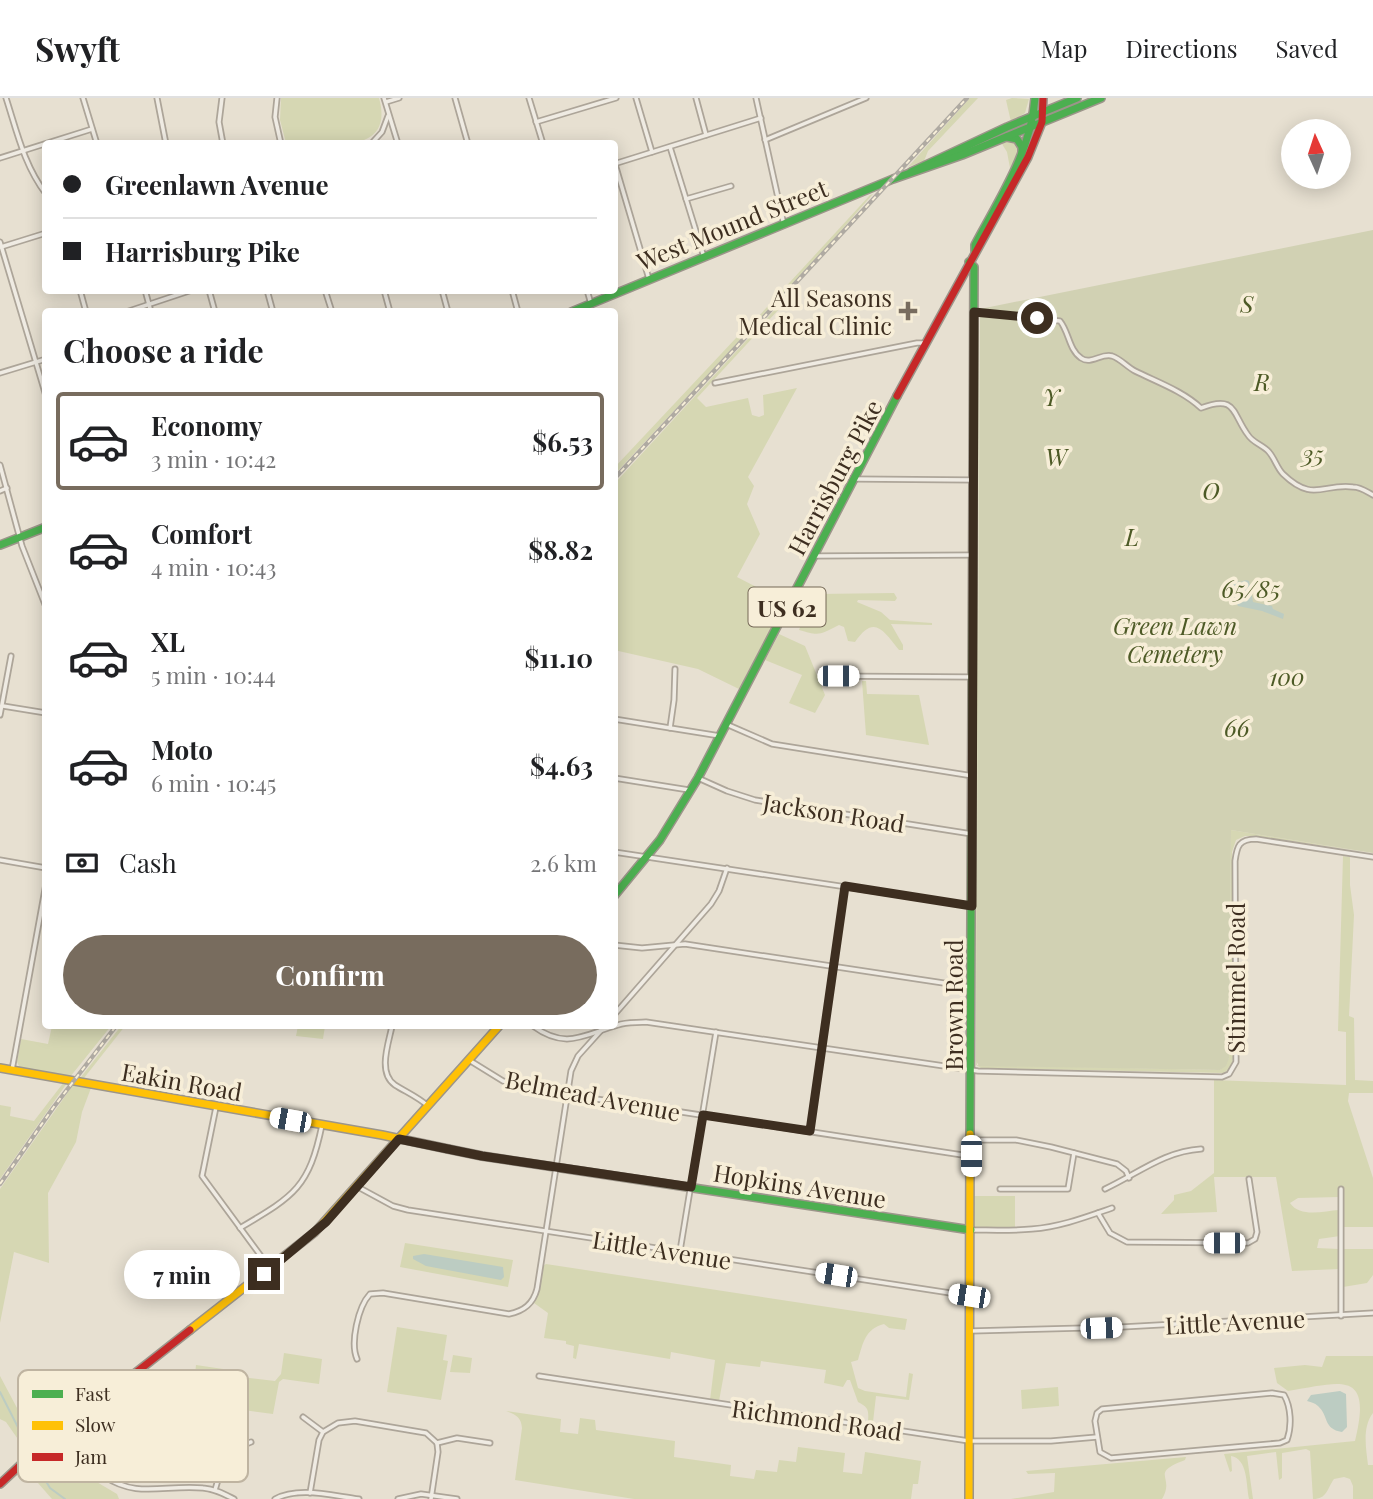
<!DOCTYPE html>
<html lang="en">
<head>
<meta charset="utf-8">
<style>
	body { margin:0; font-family:"Playfair Display",serif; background:#f2f2f2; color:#202124; height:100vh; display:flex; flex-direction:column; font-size:26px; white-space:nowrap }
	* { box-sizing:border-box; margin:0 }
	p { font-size:23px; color:#757577 }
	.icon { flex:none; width:38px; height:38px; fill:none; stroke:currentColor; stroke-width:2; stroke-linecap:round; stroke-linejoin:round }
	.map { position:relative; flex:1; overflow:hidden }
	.sheet { position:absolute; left:42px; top:210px; width:576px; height:721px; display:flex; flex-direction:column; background:#fff; border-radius:7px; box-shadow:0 4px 18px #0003 }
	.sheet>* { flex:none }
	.top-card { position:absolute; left:42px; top:42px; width:576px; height:154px; border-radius:7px; box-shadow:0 4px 18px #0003; display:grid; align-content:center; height:154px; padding:0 21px; background:#fff }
	.needle { width:46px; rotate:357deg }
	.controls { position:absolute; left:1281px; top:21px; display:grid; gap:14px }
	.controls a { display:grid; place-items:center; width:70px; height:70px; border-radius:50%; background:#fff; box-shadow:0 4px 18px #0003; font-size:35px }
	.end { position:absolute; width:32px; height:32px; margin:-16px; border:9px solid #3d2e20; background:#fff; box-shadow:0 0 0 4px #fff }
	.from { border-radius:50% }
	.bubble { position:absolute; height:49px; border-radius:24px; background:#fff; box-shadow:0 4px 18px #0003; font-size:23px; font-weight:700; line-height:49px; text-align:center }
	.car { position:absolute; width:21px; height:42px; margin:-21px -10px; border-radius:9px; box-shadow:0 0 5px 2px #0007; background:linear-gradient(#fff 24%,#345 0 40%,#fff 0 76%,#345 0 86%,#fff 0) }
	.top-card b { display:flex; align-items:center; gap:24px; height:66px; font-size:26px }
	.top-card b+b { border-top:2px solid #e0e0e0 }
	.top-card i { width:18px; height:18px; background:#202124 }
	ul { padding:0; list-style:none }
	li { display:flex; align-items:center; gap:21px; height:98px; margin:0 14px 10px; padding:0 7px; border:4px solid transparent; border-radius:7px }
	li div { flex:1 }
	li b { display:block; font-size:26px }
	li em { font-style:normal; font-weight:700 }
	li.current { border-color:#786c5e }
	li>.icon { width:63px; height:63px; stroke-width:1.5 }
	h2 { padding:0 21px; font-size:32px; line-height:84px }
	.pay { display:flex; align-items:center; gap:18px; height:77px; padding:0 21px; font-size:26px }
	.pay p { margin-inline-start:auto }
	.button { display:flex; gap:14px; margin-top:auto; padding:14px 21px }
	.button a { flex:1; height:80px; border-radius:42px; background:#786c5e; color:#fff; font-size:28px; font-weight:700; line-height:80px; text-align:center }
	header { display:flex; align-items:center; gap:42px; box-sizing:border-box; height:98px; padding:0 35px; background:#fff; border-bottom:2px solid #e0e0e0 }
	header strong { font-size:33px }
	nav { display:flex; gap:38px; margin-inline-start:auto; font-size:24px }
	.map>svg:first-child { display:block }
</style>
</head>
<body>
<header>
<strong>Swyft</strong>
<nav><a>Map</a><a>Directions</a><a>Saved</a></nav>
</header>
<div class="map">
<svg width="1373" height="1401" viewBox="0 0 1373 1401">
	<rect width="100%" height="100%" fill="#e7e0d1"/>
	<g fill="#d6d7b3">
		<path d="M281 0H379C396 60 323 46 286 45L280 22Z"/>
		<path d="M970 0H978L928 53 924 63 908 69Z"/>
		<path d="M1012 0 1029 1 1025 15 1011 24 1006 2Z"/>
		<path d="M1009 42 1016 43C1023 53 1015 61 1010 70L1007 54 1002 46Z"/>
		<path d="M873 96 819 158 614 377V370L736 240 746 232 870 97Z"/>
		<path d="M791 194 793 196 697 300 706 309 748 300 752 317 759 319 764 317 763 297 797 290 748 379 754 388 747 406 760 436 737 479 785 504 739 591 698 571 614 552V386Z"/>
		<path d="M979 215 977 967 1220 972 1229 960 1231 732 1373 755 1257 738H1245L1236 742 1232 754 1234 952 1232 968 1224 975 981 970 976 967 977 251Z"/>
		<path d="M802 492 817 496 894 495 897 500 895 503 858 502 857 504 881 514 890 522 932 525V527L891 526 903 547V552H899C883 532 874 516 855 544L848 543 844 529 839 527C820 537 819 538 799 532L803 521 790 516Z"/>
		<path d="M779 536 805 548 825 597 815 615 789 605 802 577 765 562Z"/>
		<path d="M862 583H866L867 596 919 597 929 647 866 637Z"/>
		<path d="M1343 758 1350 759V787L1354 817 1349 918 1354 920 1355 982 1373 983V995H1349L1348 1003 1373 1080V1129H1344L1343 1089H1339V1099L1298 1100 1290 1105C1300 1120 1324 1113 1339 1112L1340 1138 1319 1141 1317 1150 1339 1151V1171L1292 1173 1276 1079H1214L1217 1114 1161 1116 1174 1102V1097L1191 1093 1214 1075V982L1346 987V934L1338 933Z"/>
		<path d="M52 928H111L70 979 20 970 17 964 21 941 48 946Z"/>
		<path d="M121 928H125L84 980 81 979Z"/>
		<path d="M298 928H325L323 941 296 938Z"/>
		<path d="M64 984 67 985 0 1081V1007L11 1009 10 1018 34 1023Z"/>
		<path d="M73 987 91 990 82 1014 76 1044 48 1095 49 1165 14 1154 0 1225V1091Z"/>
		<path d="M971 1098H1015V1131H972Z"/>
		<path d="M405 1145 513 1162 508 1189 400 1169Z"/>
		<path d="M1342 1151H1373V1177L1367 1185 1343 1189Z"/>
		<path d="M546 1166 907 1221 905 1232 889 1230 884 1226C865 1231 863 1245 858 1262L851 1264 858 1290 865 1293 906 1299 909 1275 913 1276 909 1302 876 1298 873 1324 868 1323C869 1312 868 1309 858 1304L850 1282H847L843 1289 824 1285 826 1272 761 1263 760 1269 726 1265 719 1303 710 1302 715 1262 671 1254 670 1261 579 1246 576 1261 573 1260 574 1248 566 1246V1243L544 1240 548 1215 534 1205 543 1168Z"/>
		<path d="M397 1229 447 1237 443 1262 448 1263 441 1302 387 1294Z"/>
		<path d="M284 1255 322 1261 319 1286 283 1281 279 1284 273 1316 192 1305 196 1267 230 1272 232 1278 275 1283 281 1276Z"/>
		<path d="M453 1257 472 1260 470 1275 450 1274Z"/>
		<path d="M1326 1258H1373V1315C1362 1329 1366 1350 1368 1367H1373V1401H1353V1388L1350 1381 1344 1379 1334 1381C1327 1391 1327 1401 1313 1401L1310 1353 1306 1351 1282 1355V1380L1279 1382 1276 1354 1247 1358 1253 1401H1249C1246 1386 1248 1361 1231 1358L1232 1373 1230 1374 1224 1356 1355 1343C1373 1270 1340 1285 1288 1293L1277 1285 1274 1270 1305 1267 1322 1269Z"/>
		<path d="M0 1278 33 1340 22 1347 6 1324 0 1321Z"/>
		<path d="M1058 1289 1059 1308 1022 1311 1021 1292Z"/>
		<path d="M506 1313 561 1321 560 1334 578 1336 580 1320 595 1322 596 1332 675 1343 674 1359 731 1367 730 1378 754 1381 756 1372 777 1374 779 1362 796 1364 798 1349 845 1355 843 1374 862 1376 865 1354 921 1363 918 1386H913L911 1401H634L515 1382 522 1330C521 1319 516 1317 506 1313Z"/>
		<path d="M63 1339 79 1357 95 1383 117 1396 119 1401H52L24 1369Z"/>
		<path d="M1186 1359 1185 1362C1148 1376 1176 1378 1162 1401H1011L1054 1394 1055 1375 1028 1376 1026 1373Z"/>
	</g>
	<path fill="#d1d1b3" d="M1373 132V755L1231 732 1229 960 1226 968 1220 972 979 968 976 963 980 211Z"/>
	<g fill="#bcccc2">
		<path d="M1231 481 1240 484 1246 482 1249 483 1253 504 1272 508 1273 511 1284 516 1283 521 1262 513 1238 508 1228 488Z"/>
		<path d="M424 1156 503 1169 504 1179 501 1182 426 1168 413 1161V1158Z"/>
		<path d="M1340 1293 1346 1296 1347 1329 1342 1334C1323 1331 1329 1318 1318 1308 1315 1305 1310 1304 1307 1303L1311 1297Z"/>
	</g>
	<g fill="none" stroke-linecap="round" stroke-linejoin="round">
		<g stroke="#bcccc2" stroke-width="2">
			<path d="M0 1294 27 1347"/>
			<path d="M35 1365 50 1390 65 1401"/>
		</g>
		<g stroke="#ada599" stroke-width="7">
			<g id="street">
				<path d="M6 0C17 34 24 67 46 96"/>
				<path d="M83 0 97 46"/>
				<path d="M157 0 166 46"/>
				<path d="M222 0 219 24 223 46"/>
				<path d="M277 0 275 19 281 46"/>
				<path d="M384 0 398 46"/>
				<path d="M455 0 468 46"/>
				<path d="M529 0 543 46"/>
				<path d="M636 0 652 54"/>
				<path d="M696 0 706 37"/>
				<path d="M756 0 784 127"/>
				<path d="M386 4 399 0"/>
				<path d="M536 24 616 0"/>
				<path d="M765 42 866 0"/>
				<path d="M371 46 382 34 388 18"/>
				<path d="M670 49 704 159"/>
				<path d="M0 60 92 31"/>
				<path d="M614 66 761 20"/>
				<path d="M615 66 649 181"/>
				<path d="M686 101 731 88"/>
				<path d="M0 144 46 298"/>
				<path d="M1 149 46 135"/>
				<path d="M80 192 86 214"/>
				<path d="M145 192 151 214"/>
				<path d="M209 192 215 214"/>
				<path d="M267 192 273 214"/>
				<path d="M325 192 332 214"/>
				<path d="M384 192 390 214"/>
				<path d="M442 192 448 214"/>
				<path d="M512 192 518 214"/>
				<path d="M587 192 591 206"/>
				<path d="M126 214 192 192"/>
				<path d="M975 214 1060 223C1069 234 1069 252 1081 260 1091 267 1101 255 1112 258 1121 261 1127 269 1135 273 1157 284 1183 293 1201 310 1237 296 1232 316 1248 337 1253 345 1263 347 1269 354 1275 361 1277 370 1283 376 1313 405 1323 385 1353 389 1361 389 1367 394 1373 397"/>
				<path d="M0 275 46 261"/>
				<path d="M715 285 917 245H925"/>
				<path d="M0 367 22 448 46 509"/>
				<path d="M854 381 974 382"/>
				<path d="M0 393 7 390"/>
				<path d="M815 458 973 457"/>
				<path d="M823 578 973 579"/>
				<path d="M3 608 46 615"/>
				<path d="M0 617 11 558"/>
				<path d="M614 621 720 638"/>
				<path d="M726 626 772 646 973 678"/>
				<path d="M670 630 674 602 675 571"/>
				<path d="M614 680 689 692"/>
				<path d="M698 680 727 693 755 702 972 736"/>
				<path d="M614 754 972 808"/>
				<path d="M0 762 46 770"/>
				<path d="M614 847 642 850 685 846 970 889"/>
				<path d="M614 917 711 806 719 793 727 770"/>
				<path d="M392 928C389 944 377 975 395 987 406 994 418 999 428 1008"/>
				<path d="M533 928C566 952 583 937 618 927 626 924 637 925 646 924L978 973 1222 979 1229 976 1236 964 1235 763C1237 748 1239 741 1256 741L1373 759"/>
				<path d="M469 962 503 983 557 995 969 1058"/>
				<path d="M12 972 46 786"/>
				<path d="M216 1009 202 1078 269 1169"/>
				<path d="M810 1032 845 788"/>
				<path d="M971 1042H1016L1051 1049 1117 1066 1126 1073 1129 1080"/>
				<path d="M358 1089 393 1108 408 1112 970 1198"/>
				<path d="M1000 1091H1068L1074 1055"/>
				<path d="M1105 1091C1137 1076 1165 1053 1201 1051"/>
				<path d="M1341 1091V1218"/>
				<path d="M1098 1115 1110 1135 1127 1144 1248 1145 1255 1141 1257 1134 1249 1081"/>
				<path d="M240 1130C294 1098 309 1090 322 1027"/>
				<path d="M971 1132C991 1132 1012 1133 1032 1131 1060 1129 1086 1119 1112 1110"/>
				<path d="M680 1153 716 934"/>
				<path d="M971 1233 1122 1229 1373 1215"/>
				<path d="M357 1261C350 1245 358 1209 370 1196L383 1195 509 1216C524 1213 533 1206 537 1191L571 973 578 958 605 928"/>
				<path d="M539 1278 969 1343H1051L1097 1339"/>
				<path d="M1272 1295 1284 1297C1291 1309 1292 1328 1287 1342L1280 1345 1111 1360 1100 1354 1095 1323 1097 1315 1102 1311Z"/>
				<path d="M303 1319 323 1334"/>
				<path d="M66 1331C78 1346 89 1365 104 1378 137 1401 166 1386 203 1390 215 1391 224 1396 234 1401"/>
				<path d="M437 1345 457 1340 490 1345"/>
				<path d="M215 1392C221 1370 227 1352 251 1344"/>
				<path d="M310 1395 319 1342 323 1334 338 1325 355 1323 426 1335 437 1345"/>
				<path d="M275 1401C299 1388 333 1398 359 1401"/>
				<path d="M398 1401 421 1396 457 1401"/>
				<path d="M431 1401 438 1354 437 1345"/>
			</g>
		</g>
		<g stroke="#9c958a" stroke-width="10">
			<g id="fast">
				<path d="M1007 39 1017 41 1022 49V55"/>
				<path d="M911 74 1007 29 1077 0"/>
				<path d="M975 153V147C1000 100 1031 54 1035 0"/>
				<path d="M969 164 974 169 970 1036"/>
				<path d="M571 214 893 81 962 57 1101 0"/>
				<path d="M0 447 46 429"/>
				<path d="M614 798 660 742 698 680 897 298"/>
				<path d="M448 1051 482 1058 971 1132"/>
			</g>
		</g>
		<g stroke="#9c958a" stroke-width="10">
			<g id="slow">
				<path d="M0 970 382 1037 448 1051"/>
				<path d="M190 1232 315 1134 499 928"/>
				<path d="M969 1401 970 1036"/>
			</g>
		</g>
		<g stroke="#9c958a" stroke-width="10">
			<g id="jam">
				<path d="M897 298 1028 59 1042 24 1043 0"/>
				<path d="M0 1386 30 1358 190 1232"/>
			</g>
		</g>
		<use href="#street" stroke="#efebe3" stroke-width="3.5"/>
		<use href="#fast" stroke="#4caf50" stroke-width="7"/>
		<use href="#slow" stroke="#ffc107" stroke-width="7"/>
		<use href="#jam" stroke="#c62828" stroke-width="7"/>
		<g stroke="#afaaa2" stroke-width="4.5">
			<g id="rail">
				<path d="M614 381 967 0"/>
				<path d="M0 1086 53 1010 116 928"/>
			</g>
		</g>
		<use href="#rail" stroke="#f7eed8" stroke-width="2" stroke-dasharray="5" stroke-linecap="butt"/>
	</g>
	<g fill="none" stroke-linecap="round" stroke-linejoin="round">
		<path stroke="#3d2e20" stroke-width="9" d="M264 1176 326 1124 399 1041 482 1058 691 1089 703 1017 810 1033 845 788 972 808 974 214 1037 220"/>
	</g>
	<path fill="#786c5e" stroke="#f7eed8" stroke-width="2.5" d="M904.5 202.5h7v7h7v7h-7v7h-7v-7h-7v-7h7z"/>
	<g text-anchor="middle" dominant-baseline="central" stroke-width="7" stroke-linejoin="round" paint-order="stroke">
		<rect fill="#f7eed8" stroke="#756857" stroke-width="2" x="748.5" y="489.5" width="77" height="39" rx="5"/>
		<g font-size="23" font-weight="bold" fill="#3d2e20">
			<text x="787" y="509">US 62</text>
		</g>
		<g font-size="24" fill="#3d2e20" stroke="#f7eed8">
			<text transform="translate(732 126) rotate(-22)">West Mound Street</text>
			<text transform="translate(834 379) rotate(-62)">Harrisburg Pike</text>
			<text transform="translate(834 714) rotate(9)">Jackson Road</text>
			<text transform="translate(1235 880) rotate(-90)">Stimmel Road</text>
			<text transform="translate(953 907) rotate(-90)">Brown Road</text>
			<text transform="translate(182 983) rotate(10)">Eakin Road</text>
			<text transform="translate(593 997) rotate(11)">Belmead Avenue</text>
			<text transform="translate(800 1087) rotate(9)">Hopkins Avenue</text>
			<text transform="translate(662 1151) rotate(9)">Little Avenue</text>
			<text transform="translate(1235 1223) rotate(-3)">Little Avenue</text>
			<text transform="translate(817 1321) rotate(8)">Richmond Road</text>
		</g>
		<g font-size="24" fill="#3d2e20" stroke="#f7eed8" text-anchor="end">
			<text x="892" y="199">All Seasons<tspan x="892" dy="28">Medical Clinic</tspan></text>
		</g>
		<g font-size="24" font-style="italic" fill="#4d5a26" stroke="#f7eed8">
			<text x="1247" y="205">S</text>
			<text x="1262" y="283">R</text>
			<text x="1051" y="298">Y</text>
			<text x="1313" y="355">35</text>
			<text x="1056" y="358">W</text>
			<text x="1211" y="392">O</text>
			<text x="1132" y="438">L</text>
			<text x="1251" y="490">65/85</text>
			<text x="1175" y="527">Green Lawn<tspan x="1175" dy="28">Cemetery</tspan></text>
			<text x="1287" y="578">100</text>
			<text x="1237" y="629">66</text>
		</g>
	</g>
	<rect x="18" y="1272" width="230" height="112" rx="10" fill="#f7eed8" stroke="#bfb4a1" stroke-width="2"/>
	<rect x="32" y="1292" width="31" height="8" fill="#4caf50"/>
	<rect x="32" y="1323" width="31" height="9" fill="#ffc107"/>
	<rect x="32" y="1355" width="31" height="8" fill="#c62828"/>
	<g font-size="19" fill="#3d2e20">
		<text x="75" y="1303">Fast</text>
		<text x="75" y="1334">Slow</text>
		<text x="75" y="1366">Jam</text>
	</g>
</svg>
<div class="controls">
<a><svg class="needle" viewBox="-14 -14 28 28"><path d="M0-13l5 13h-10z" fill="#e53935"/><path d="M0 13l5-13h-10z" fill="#757577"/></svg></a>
</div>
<i class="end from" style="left:1037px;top:220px"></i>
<i class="end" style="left:264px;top:1176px"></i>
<div class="bubble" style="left:124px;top:1152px;width:116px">7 min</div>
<i class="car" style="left:838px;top:578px;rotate:90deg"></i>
<i class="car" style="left:290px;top:1022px;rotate:280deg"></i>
<i class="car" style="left:971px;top:1058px;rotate:180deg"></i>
<i class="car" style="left:1224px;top:1145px;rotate:270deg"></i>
<i class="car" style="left:836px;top:1177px;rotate:279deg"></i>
<i class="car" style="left:969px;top:1198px;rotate:279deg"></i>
<i class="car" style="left:1101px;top:1230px;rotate:88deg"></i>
<div class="top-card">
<b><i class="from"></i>Greenlawn Avenue</b>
<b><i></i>Harrisburg Pike</b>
</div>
<section class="sheet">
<h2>Choose a ride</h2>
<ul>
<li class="current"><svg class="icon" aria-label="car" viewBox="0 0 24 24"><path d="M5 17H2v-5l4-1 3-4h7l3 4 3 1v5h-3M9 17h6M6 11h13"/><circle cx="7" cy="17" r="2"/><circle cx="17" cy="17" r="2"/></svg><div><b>Economy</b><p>3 min · 10:42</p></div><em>$6.53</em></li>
<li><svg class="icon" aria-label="car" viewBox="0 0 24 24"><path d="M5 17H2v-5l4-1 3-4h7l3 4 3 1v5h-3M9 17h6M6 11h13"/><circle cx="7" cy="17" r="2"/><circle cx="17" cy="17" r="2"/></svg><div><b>Comfort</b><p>4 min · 10:43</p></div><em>$8.82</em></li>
<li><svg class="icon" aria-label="car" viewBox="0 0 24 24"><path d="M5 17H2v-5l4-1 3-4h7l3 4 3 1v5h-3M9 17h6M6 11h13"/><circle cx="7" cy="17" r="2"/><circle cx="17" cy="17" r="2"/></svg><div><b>XL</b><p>5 min · 10:44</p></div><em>$11.10</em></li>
<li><svg class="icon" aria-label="car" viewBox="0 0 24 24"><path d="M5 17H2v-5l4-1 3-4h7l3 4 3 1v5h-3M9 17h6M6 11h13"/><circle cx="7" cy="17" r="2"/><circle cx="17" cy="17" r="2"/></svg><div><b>Moto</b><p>6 min · 10:45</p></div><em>$4.63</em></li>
</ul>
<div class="pay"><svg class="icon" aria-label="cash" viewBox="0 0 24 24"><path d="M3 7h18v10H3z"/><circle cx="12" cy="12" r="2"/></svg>Cash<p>2.6 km</p></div>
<div class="button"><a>Confirm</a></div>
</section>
</div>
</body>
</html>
